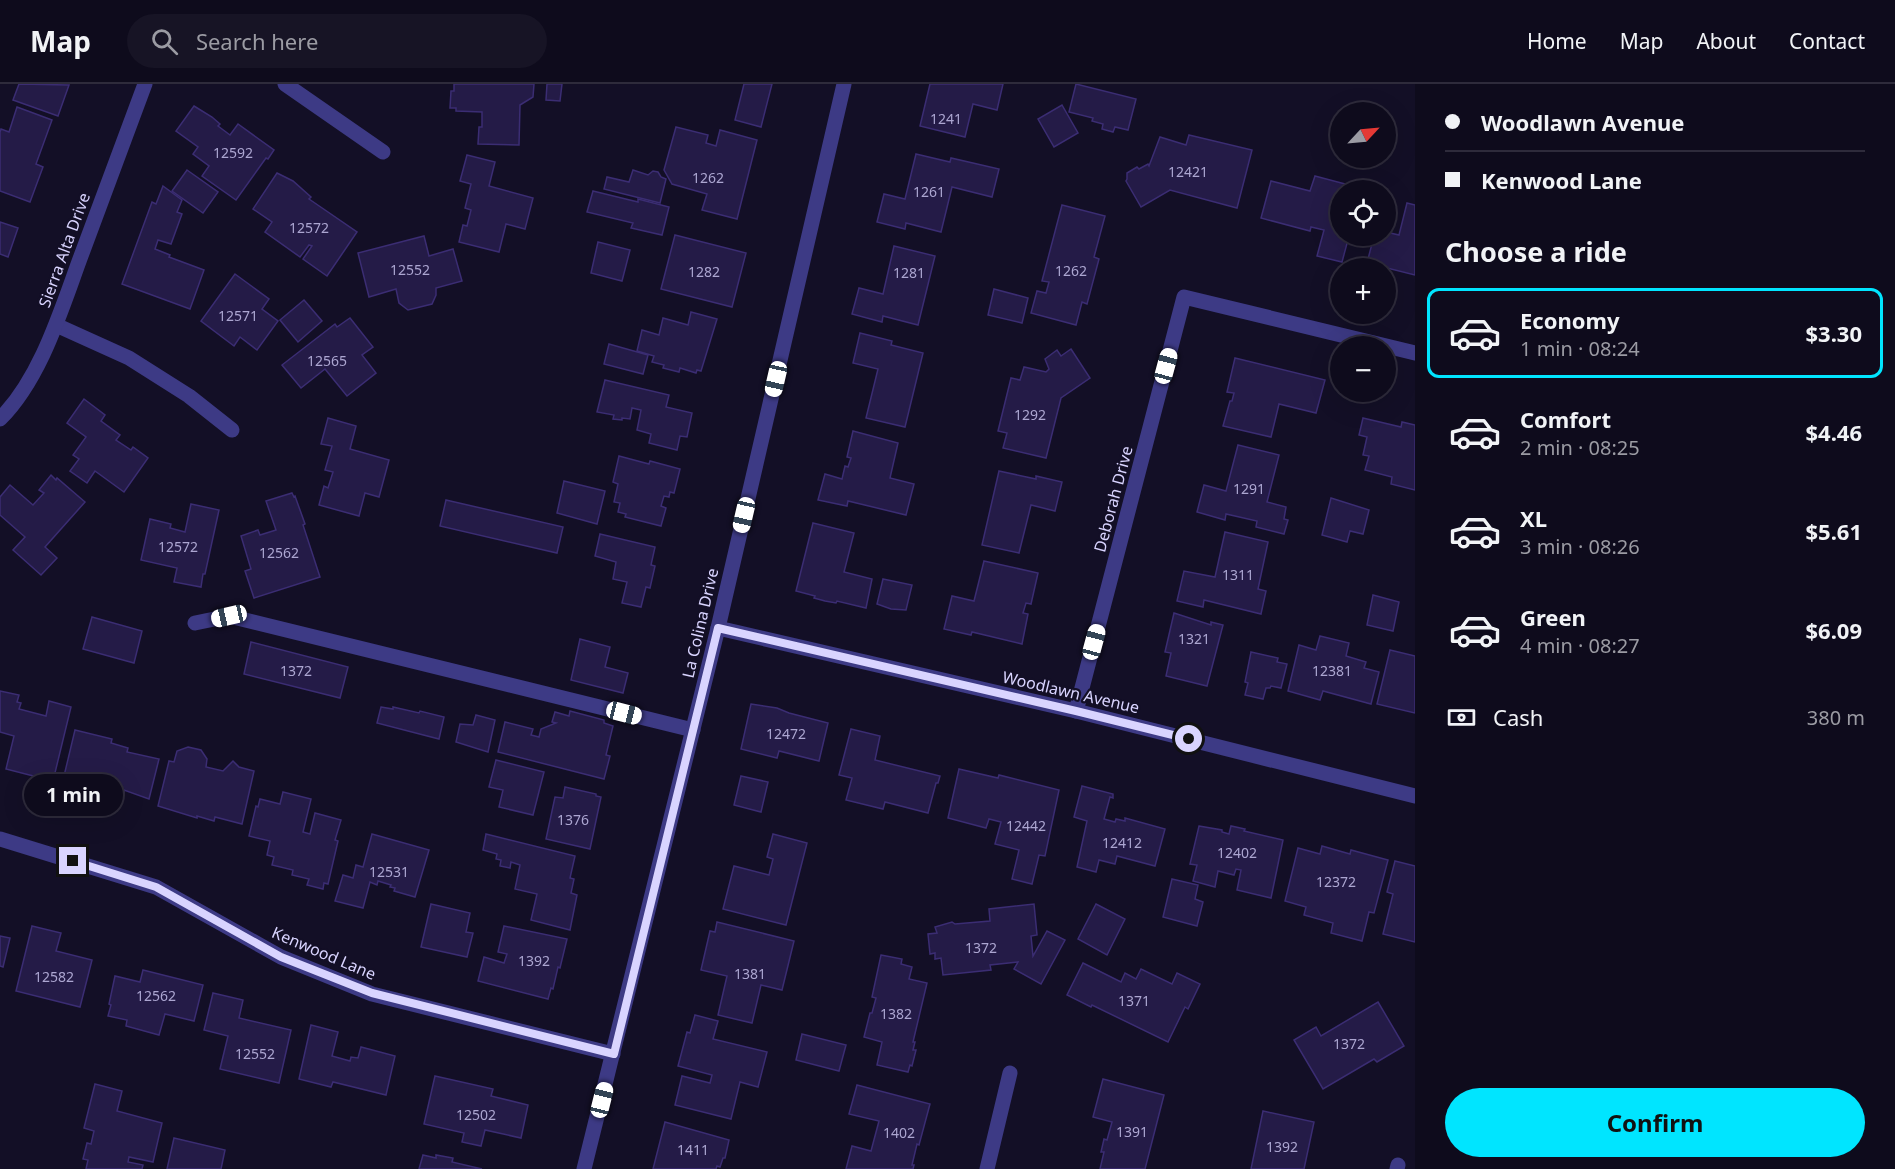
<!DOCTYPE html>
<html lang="en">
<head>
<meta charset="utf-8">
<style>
	body { margin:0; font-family:"Noto Sans",sans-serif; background:#171425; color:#f1f3f6; height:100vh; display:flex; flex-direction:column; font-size:22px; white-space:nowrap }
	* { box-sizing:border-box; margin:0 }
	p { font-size:20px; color:#9b9ba3 }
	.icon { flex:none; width:33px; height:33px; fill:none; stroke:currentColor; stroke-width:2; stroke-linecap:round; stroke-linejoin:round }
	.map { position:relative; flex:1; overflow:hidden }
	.details { display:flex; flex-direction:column; background:#0e0b1c; width:480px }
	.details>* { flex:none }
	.banner { display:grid; align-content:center; height:132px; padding:0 30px; background:#0e0b1c }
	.needle { width:39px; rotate:64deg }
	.buttons { position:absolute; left:1330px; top:18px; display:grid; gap:12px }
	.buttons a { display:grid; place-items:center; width:66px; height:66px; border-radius:50%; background:#0e0b1c; box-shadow:0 6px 24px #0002,0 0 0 2px #2e2b3b; font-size:30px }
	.end { position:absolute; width:27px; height:27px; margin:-14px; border:8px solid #d9d4ff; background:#111; box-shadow:0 0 0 3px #111 }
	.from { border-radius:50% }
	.bubble { position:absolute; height:42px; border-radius:21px; background:#0e0b1c; box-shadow:0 6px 24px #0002,0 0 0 2px #2e2b3b; font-size:20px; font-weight:700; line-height:42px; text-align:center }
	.car { position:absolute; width:18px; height:36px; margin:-18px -9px; border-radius:8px; box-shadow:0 0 4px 2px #0007; background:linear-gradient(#fff 24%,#345 0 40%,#fff 0 76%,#345 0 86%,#fff 0) }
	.banner b { display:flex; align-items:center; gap:21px; height:57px; font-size:22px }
	.banner b+b { border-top:2px solid #2e2b3b }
	.banner i { width:15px; height:15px; background:#f1f3f6 }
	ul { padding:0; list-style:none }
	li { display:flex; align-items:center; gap:18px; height:90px; margin:0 12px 9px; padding:0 18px; border:3px solid transparent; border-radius:12px }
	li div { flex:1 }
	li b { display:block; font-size:22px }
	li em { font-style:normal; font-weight:700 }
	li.active { border-color:#00e5ff }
	li>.icon { width:54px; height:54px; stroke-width:1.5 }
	h2 { padding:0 30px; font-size:27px; line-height:72px }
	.pay { display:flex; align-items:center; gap:15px; height:66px; padding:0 30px; font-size:22px }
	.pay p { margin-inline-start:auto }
	.primary-button { display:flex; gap:12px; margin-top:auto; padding:12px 30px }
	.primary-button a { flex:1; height:69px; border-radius:36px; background:#00e5ff; color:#111; font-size:24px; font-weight:700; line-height:69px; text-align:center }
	header { display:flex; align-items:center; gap:36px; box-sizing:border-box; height:84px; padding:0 30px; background:#0e0b1c; border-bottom:2px solid #2e2b3b }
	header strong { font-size:28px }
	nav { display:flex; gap:33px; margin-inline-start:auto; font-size:21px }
	.search { width:420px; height:54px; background:#171425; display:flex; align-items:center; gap:15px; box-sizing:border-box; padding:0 21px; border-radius:33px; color:#9b9ba3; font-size:22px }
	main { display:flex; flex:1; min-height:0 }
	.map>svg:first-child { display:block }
</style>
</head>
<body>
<header>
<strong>Map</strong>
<div class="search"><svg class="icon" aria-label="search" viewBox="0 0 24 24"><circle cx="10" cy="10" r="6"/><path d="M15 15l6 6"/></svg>Search here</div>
<nav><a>Home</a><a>Map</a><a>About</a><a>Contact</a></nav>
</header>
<main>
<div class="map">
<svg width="1415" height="1085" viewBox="0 0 1415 1085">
	<rect width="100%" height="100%" fill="#130f26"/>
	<g fill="#241b47" stroke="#3b2d73" stroke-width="1.5">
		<path d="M19 0 69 1 58 32 13 16Z"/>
		<path d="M454 0H534L533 13 520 21 519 61 478 60 479 43H482V28L456 27V24H450L451 7H454Z"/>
		<path d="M547 0H562L560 17 546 16Z"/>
		<path d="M744 0H772L761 43 735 36Z"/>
		<path d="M930 0H1003L997 26 973 20 965 53 920 42Z"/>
		<path d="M1076 0 1136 15 1128 46 1115 43 1113 48 1102 45 1103 40 1092 37 1093 34 1069 28Z"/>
		<path d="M1062 21 1078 49 1054 63 1038 35Z"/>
		<path d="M194 22 212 33 220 40 218 42 230 51 238 40 274 66 268 75 266 74 236 116 202 92 209 82 193 70 198 63 176 47Z"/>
		<path d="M17 23 52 36 36 80 43 83 30 118 0 107V48L1 45 9 48Z"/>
		<path d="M676 43 708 51 706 59 716 62 720 46 757 56 737 135 702 126 707 110 672 100 664 86Z"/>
		<path d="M1189 51 1252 66 1237 124 1170 106 1141 123 1126 97 1127 95V89L1137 83 1139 85 1148 80 1149 82 1160 53 1186 61Z"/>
		<path d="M916 70 950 78 951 74 999 85 992 113 952 103 941 148 906 139 905 145 877 138 884 110 905 115Z"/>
		<path d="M467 71 495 78 489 102 533 114 525 145 506 140 499 168 459 158 463 141 467 142 471 126 465 124 471 100 460 97Z"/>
		<path d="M187 86 218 108 203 129 172 107Z"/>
		<path d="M633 86 648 91 653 87 658 88 661 93 666 95 660 119 604 105 607 93 629 98Z"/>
		<path d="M277 89 293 97 311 113 309 115 357 148 327 192 303 175 312 162 309 161 300 173 265 148 272 138 253 125Z"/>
		<path d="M1315 92 1349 101 1347 106H1341V152H1349L1342 178 1317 172 1324 146 1311 143 1310 147 1261 134 1271 97 1310 107Z"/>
		<path d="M163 102 182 116 177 128 182 130 171 160 158 156 155 165 170 171 169 173 204 186 190 225 122 200 152 118 156 120Z"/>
		<path d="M593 107 638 118V115L669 123 662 151 631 144 633 139 587 128Z"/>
		<path d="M1407 119 1415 121V191L1367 179 1374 152H1386V148L1399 151Z"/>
		<path d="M1062 121 1105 132 1094 173 1099 175 1087 220 1082 218 1076 241 1031 229 1037 207 1046 209 1049 198 1042 197Z"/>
		<path d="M0 138 18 144 8 173 0 170Z"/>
		<path d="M675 151 746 169 732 223 661 205Z"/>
		<path d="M424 152 429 172 453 165 462 197 436 204V211L432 220 408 226 399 219 396 205 369 213 358 169Z"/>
		<path d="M598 158 630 166 622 197 591 189Z"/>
		<path d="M894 162 935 172 918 241 883 232 882 238 852 230 859 204 883 210Z"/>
		<path d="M235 190 269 215 262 225 278 237 257 266 240 253 234 262 201 237Z"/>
		<path d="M994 205 1028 214 1022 239 988 231Z"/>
		<path d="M304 216 322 237 298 258 280 236Z"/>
		<path d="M691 228 717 235 701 287 697 286 696 289 680 284 679 288 663 284 664 281 652 278 654 272 637 267 642 246 659 251 663 234 688 241Z"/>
		<path d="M350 234 373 263 362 271 376 289 347 312 325 285 301 304 282 281 335 240 337 243Z"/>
		<path d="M860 249 892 257 891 261 923 269 905 343 866 334 878 285 853 279Z"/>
		<path d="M609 260 648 271 643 290 604 280Z"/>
		<path d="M1071 265 1090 294 1061 314 1046 374 1003 364 1007 349 998 347 1011 294 1020 296 1024 283 1046 288 1049 285 1045 275 1057 266 1061 272Z"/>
		<path d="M1235 274 1325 296 1316 329 1279 320 1271 353 1223 342 1230 317H1232L1234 309 1227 308Z"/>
		<path d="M605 296 669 311 666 323 692 329 687 353 680 352 677 366 649 359 651 350 637 346 641 326 632 324 630 335 622 334V336L613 335 614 331 597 328Z"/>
		<path d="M84 315 105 331 101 337 120 351 116 356 131 366 133 363 148 374 124 408 95 387 87 399 70 387 79 375 73 371 86 353 67 339Z"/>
		<path d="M328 334 356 342 350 365 389 376 379 413 365 409 359 432 319 421 324 402 328 404 333 388 325 386 332 362 321 360Z"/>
		<path d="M1363 334 1401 343 1402 338 1415 341V406L1391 400 1392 393 1365 386 1369 372 1363 371 1367 353 1359 351Z"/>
		<path d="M853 347 898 359 890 394 914 400 906 431 848 417 847 422 818 416 825 390 842 395 845 382 848 383 851 374 847 373Z"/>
		<path d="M1238 361 1279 371 1267 418 1286 423 1284 435 1288 436 1284 450 1256 443 1257 437 1226 430 1225 436 1197 428 1204 401 1226 407Z"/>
		<path d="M619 372 649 380 650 377 680 385 674 409 670 408 669 413 664 412 661 422 666 424 661 442 625 433 626 430 618 428 620 419 614 418 618 400 613 398Z"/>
		<path d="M999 387 1036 395V392L1062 398 1055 427 1031 421 1019 469 982 461Z"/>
		<path d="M51 391 56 396 57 394 85 418 45 463 57 474 41 491 13 466 25 453 0 431V413L10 401 33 421 44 409 39 406Z"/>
		<path d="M564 397 605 407 597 440 557 429Z"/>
		<path d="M292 409 294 413 295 412 305 440 303 441 320 493 254 514 245 487 251 485 241 452 258 446 260 451 276 446 266 417Z"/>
		<path d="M1331 414 1369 426 1363 450 1350 447 1347 458 1322 451Z"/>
		<path d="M446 416 563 443 557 469 440 442Z"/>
		<path d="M191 420 219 426 205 490H203L201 503 174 498 177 484 141 476 150 435 171 440 170 444 185 448Z"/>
		<path d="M813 439 854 449 844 488 872 495 866 524 837 517 836 519 825 517 814 514 815 512 796 507Z"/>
		<path d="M1225 448 1268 458 1258 505 1266 507 1261 530 1204 516 1203 523 1177 517 1184 487 1215 493Z"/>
		<path d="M600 450 655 463 651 481 655 482 650 504 646 503 641 523 622 519 627 498 613 495 616 478 595 472Z"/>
		<path d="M984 477 1038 489 1031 520 1026 519 1023 529 1028 530 1022 560 972 548 971 551 944 545 952 512 974 517Z"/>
		<path d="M883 495 912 501 906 526 891 525 877 520Z"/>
		<path d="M1373 511 1399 518 1393 547 1367 541Z"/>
		<path d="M1174 529 1211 541V538L1223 541 1207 602 1166 592 1171 569 1165 568Z"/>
		<path d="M92 533 142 547 134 579 83 565Z"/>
		<path d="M1320 552 1349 559 1346 572 1366 578 1364 584 1379 588 1371 620 1323 607 1320 616 1288 607 1299 561 1316 566Z"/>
		<path d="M580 555 610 563 605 583 628 589 623 609 571 596Z"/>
		<path d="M251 558 348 583 340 614 244 590Z"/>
		<path d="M1390 566 1415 572V629L1377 620Z"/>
		<path d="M1251 568 1278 574 1277 578 1287 580 1281 604 1271 602 1270 604H1266L1263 615 1245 611 1248 599 1245 598Z"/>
		<path d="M0 607 19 611 17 618 21 619 19 625 46 632 49 617 71 623 53 697 6 685 14 652 0 648Z"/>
		<path d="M751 620 777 624 789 629 828 639 819 677 779 667 777 674 741 665Z"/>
		<path d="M381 623 393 625V623L419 629 420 627 444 633 439 655 377 639Z"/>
		<path d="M570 627 604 636V639L613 642 606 671 610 672 604 695 498 668 505 638 533 645 531 651 539 653 541 645 556 639 552 638 555 628 569 632Z"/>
		<path d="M476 631 495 636 488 668 456 658 460 640 473 641Z"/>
		<path d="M851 645 880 652 875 676 940 692 938 699H936L928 729 885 718 883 725 846 716 852 694 839 691Z"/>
		<path d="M75 646 112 655 111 659 128 664 127 668 159 675 149 715 124 706V709L87 702 88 697 64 692Z"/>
		<path d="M188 663 201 666 207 675 206 683 223 687 233 677 239 683 254 687 242 740 215 733 214 737 197 732V734L158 722 169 677 174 678 177 667Z"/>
		<path d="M496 676 544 688 533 731 499 723 503 706 489 703Z"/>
		<path d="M959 685 998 694 999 691 1059 706 1045 772 1039 771 1032 800 1012 795 1019 766 995 760 1001 738 989 735 986 744 948 734Z"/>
		<path d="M741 692 768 698 761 728 734 721Z"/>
		<path d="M1082 702 1113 710V714L1110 713 1104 735 1115 738 1116 735 1125 737V734L1165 745 1155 782 1117 772 1115 780 1099 776 1096 788 1077 783 1087 737 1074 733Z"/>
		<path d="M565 703 596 710V712L601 713 590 765 546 755 555 713 563 714Z"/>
		<path d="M283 708 311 715 303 748 310 750 315 729 341 736 335 756 338 757 328 800 324 799 323 805 307 801 309 795 292 791 293 786 272 781 274 773 267 771 270 757 249 752 256 722 258 723 260 715 280 720Z"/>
		<path d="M1199 742 1222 746V748L1229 750 1231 742 1245 745 1244 747 1283 756 1271 814 1237 806 1241 786 1236 785 1234 791 1218 787 1215 803 1193 797 1197 781 1190 780Z"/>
		<path d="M372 750 429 766 415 813 394 807 395 804 390 803 391 801 378 797 377 801 370 798 363 824 335 817 343 791 353 794 356 781 363 783Z"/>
		<path d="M486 750 575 772 570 794 574 795 571 809 577 811 570 846 531 836 537 810 515 805 520 781 511 778 510 784 500 782 501 776 496 775 497 770 483 766Z"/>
		<path d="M773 750 807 759 786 841 723 825 734 782 769 791 773 775 767 773Z"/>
		<path d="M1322 762 1350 770 1351 766 1388 776 1374 829 1369 828 1362 857 1331 849 1333 839 1304 831 1306 823 1285 817 1298 764 1320 770Z"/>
		<path d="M1395 777 1415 782V858L1383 850 1393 810 1387 808Z"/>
		<path d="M1172 795 1198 801 1195 815 1203 818 1197 842 1163 833Z"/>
		<path d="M431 820 470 829 466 848 473 849 467 873 421 863Z"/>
		<path d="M1034 820 1037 851 1031 852 1033 872 1047 847 1065 856 1041 900 1014 885 1018 878 990 881 991 886 943 891 941 874 935 875V869L930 870 928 850 937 849 935 843 952 838 955 840 990 837 989 825Z"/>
		<path d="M1096 820 1125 835 1107 871 1078 855Z"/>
		<path d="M717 838 794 857 782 906 761 901 752 939 718 931 727 892 701 886 710 847 715 848Z"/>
		<path d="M32 842 61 849 56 867 92 876 80 923 16 907Z"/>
		<path d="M504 842 567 855 560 884 558 883 553 905 551 904 548 915 478 897 484 873 504 879 507 870 498 868Z"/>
		<path d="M0 852 10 854 3 883 0 882Z"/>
		<path d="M881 871 902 875 901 880 912 883 909 895 927 899 913 958H915L913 966H916L912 982 910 981 908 988 877 981 882 958 864 953 870 929H872L876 914 872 913Z"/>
		<path d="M1083 879 1121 898 1125 889 1136 895 1141 885 1172 900 1177 889 1200 900 1188 925 1185 923 1168 958 1092 921 1091 923 1067 911Z"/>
		<path d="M143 886 203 901 194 937 165 930 159 951 126 942 127 936 108 932 111 921 109 920 115 892 140 898Z"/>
		<path d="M213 909 243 916 239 934 291 946 279 999 220 985 228 952 204 946Z"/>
		<path d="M1378 918 1404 962 1377 978 1374 975 1323 1005 1294 956 1316 943 1321 952Z"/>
		<path d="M695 931 718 937 713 955 767 968 758 1003 740 998 731 1035 675 1021 682 992 710 999 712 991 678 982 687 948 690 949Z"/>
		<path d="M311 941 338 948 332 972 350 977 351 973 358 974 361 963 395 972 386 1011 333 998 331 1003 299 995Z"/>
		<path d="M802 950 846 961 839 987 796 976Z"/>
		<path d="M435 992 493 1005 491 1012 528 1021 521 1054 485 1046 481 1062 462 1058 464 1049 424 1040Z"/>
		<path d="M1103 995 1164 1011 1145 1085H1100L1104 1068H1101L1104 1055 1107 1056 1112 1038 1093 1033Z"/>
		<path d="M95 1000 122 1007 117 1027 162 1039 153 1078 129 1073 128 1078 143 1081 142 1085H86L88 1076 83 1075 87 1059 91 1060 94 1047 84 1044Z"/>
		<path d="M857 1001 930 1020 919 1061 917 1060 912 1081H914L913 1085H846L852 1062 871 1067 879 1037 849 1030Z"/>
		<path d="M1263 1027 1314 1038 1304 1085H1251Z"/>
		<path d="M665 1038 729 1056 725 1074H723L720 1083 717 1082 716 1085H653Z"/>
		<path d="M174 1054 225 1066 221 1085H167Z"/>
		<path d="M423 1071 436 1074V1071L453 1074 452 1078 482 1085H419Z"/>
	</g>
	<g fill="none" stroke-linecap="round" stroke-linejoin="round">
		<g stroke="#3d3a85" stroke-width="15">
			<path d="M285 0 383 68"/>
			<path d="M56 241 129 274 189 312 232 346"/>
			<path d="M0 335C41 294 61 226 81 172 102 115 124 57 145 0"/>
			<path d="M195 539 229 532 693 646"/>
			<path d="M718 544 1076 627 1415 712"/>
			<path d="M1076 627 1184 213 1415 269"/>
			<path d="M0 755 156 803 281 873 372 910 613 970"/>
			<path d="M584 1085 718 544 844 0"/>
			<path d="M987 1085 1010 989"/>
			<path d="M1397 1085 1398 1081"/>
		</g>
	</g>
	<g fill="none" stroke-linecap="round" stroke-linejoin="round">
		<path stroke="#d9d4ff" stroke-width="8" d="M73 777 156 803 281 873 372 909 614 970 718 544 1076 627 1189 655"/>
	</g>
	<g text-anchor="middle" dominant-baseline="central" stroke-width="4.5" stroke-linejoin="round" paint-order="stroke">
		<g font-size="14" fill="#aca6d1">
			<text x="946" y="34">1241</text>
			<text x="233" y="68">12592</text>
			<text x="1188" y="87">12421</text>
			<text x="708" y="93">1262</text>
			<text x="929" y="107">1261</text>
			<text x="309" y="143">12572</text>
			<text x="410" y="185">12552</text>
			<text x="1071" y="186">1262</text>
			<text x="704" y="187">1282</text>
			<text x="909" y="188">1281</text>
			<text x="238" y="231">12571</text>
			<text x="327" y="276">12565</text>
			<text x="1030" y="330">1292</text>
			<text x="1249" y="404">1291</text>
			<text x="178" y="462">12572</text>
			<text x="279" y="468">12562</text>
			<text x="1238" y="490">1311</text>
			<text x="1194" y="554">1321</text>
			<text x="296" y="586">1372</text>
			<text x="1332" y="586">12381</text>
			<text x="786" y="649">12472</text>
			<text x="573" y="735">1376</text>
			<text x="1026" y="741">12442</text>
			<text x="1122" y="758">12412</text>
			<text x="1237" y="768">12402</text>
			<text x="389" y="787">12531</text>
			<text x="1336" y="797">12372</text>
			<text x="981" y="863">1372</text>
			<text x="534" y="876">1392</text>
			<text x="750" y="889">1381</text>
			<text x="54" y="892">12582</text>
			<text x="156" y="911">12562</text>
			<text x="1134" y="916">1371</text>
			<text x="896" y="929">1382</text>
			<text x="1349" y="959">1372</text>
			<text x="255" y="969">12552</text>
			<text x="476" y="1030">12502</text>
			<text x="1132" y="1047">1391</text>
			<text x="899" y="1048">1402</text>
			<text x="1282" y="1062">1392</text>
			<text x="693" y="1065">1411</text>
		</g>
		<g font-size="16" fill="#d9d4ff" stroke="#130f26">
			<text transform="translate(64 166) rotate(-70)">Sierra Alta Drive</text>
			<text transform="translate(1113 415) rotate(-75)">Deborah Drive</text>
			<text transform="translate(700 539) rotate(-77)">La Colina Drive</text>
			<text transform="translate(1071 608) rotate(13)">Woodlawn Avenue</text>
			<text transform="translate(324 869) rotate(23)">Kenwood Lane</text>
		</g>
	</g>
</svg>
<div class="buttons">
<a><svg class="needle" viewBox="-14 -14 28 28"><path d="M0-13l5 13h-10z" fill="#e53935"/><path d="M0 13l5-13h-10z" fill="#9b9ba3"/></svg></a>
<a><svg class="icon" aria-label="locate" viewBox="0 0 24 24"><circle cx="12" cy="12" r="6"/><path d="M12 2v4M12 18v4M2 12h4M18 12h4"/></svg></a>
<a>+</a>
<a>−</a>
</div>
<i class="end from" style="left:1189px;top:655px"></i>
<i class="end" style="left:73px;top:777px"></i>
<div class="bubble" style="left:24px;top:690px;width:99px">1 min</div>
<i class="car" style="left:1166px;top:282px;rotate:15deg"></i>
<i class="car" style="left:776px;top:295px;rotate:193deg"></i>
<i class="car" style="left:744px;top:431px;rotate:193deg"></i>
<i class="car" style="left:229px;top:532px;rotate:257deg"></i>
<i class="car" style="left:1094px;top:558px;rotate:15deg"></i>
<i class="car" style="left:624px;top:629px;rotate:104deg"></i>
<i class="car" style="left:602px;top:1016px;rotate:14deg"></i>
</div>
<section class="details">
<div class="banner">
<b><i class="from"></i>Woodlawn Avenue</b>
<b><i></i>Kenwood Lane</b>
</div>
<h2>Choose a ride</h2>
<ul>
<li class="active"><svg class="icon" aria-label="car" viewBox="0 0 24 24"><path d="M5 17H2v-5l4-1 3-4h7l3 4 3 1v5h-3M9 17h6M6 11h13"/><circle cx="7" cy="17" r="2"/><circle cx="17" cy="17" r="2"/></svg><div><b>Economy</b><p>1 min · 08:24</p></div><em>$3.30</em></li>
<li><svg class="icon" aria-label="car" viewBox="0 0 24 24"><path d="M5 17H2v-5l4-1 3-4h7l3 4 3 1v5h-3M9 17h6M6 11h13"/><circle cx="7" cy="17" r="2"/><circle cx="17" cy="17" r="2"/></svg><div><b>Comfort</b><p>2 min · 08:25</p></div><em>$4.46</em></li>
<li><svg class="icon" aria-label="car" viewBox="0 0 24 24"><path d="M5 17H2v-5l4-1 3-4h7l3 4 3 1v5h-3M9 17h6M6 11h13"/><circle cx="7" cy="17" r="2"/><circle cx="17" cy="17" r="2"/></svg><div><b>XL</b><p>3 min · 08:26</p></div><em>$5.61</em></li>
<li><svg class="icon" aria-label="car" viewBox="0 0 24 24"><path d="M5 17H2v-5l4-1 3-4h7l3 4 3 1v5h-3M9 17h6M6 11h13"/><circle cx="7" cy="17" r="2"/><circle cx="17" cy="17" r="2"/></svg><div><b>Green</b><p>4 min · 08:27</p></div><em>$6.09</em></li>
</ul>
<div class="pay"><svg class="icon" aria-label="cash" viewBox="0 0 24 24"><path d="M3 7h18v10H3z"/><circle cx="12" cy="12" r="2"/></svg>Cash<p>380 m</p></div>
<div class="primary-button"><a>Confirm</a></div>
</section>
</main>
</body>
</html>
